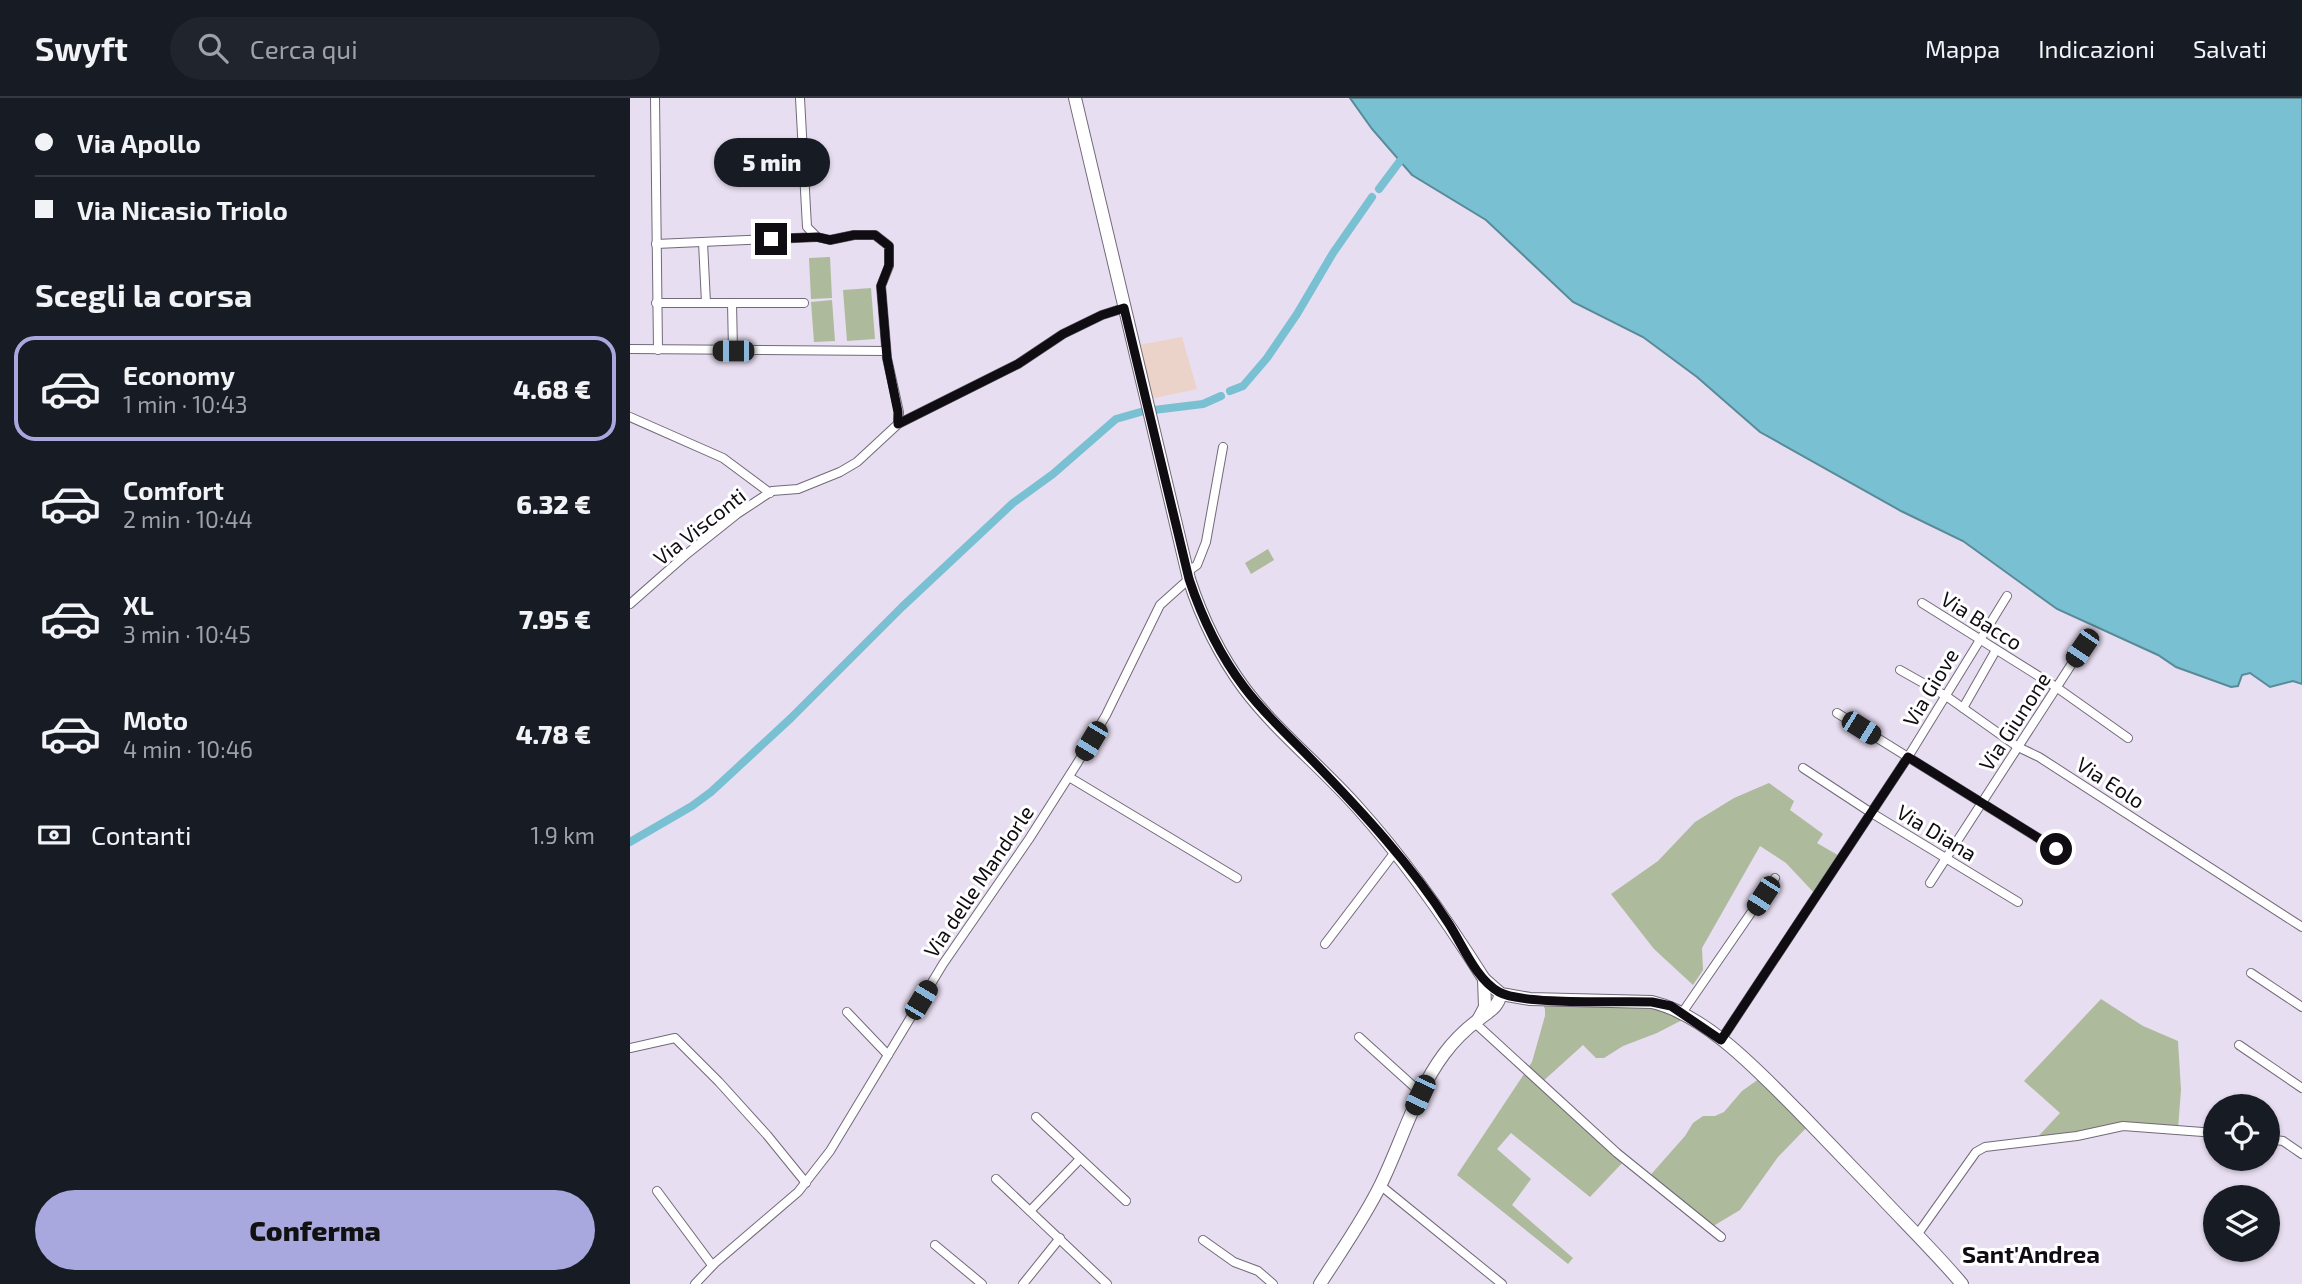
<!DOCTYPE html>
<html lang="it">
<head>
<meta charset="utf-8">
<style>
	body { margin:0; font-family:"Exo 2",sans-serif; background:#20242c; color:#f1f3f6; height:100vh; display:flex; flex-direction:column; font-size:26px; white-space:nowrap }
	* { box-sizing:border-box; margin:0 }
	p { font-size:23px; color:#9ea1a6 }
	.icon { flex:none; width:38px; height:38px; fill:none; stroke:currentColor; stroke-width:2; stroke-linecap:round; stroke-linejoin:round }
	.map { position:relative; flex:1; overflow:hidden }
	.sheet { display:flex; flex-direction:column; background:#171b24; width:630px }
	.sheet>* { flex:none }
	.banner { display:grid; align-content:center; height:154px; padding:0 35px; background:#171b24 }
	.tools { position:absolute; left:1573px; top:996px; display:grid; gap:14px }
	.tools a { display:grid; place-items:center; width:77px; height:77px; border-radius:50%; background:#171b24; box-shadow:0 2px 5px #0004; font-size:35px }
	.end { position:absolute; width:32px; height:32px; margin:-16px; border:9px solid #0f0c12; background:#fff; box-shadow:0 0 0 4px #fff }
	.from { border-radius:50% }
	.bubble { position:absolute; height:49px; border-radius:24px; background:#171b24; box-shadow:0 2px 5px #0004; font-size:23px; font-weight:800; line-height:49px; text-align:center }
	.car { position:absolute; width:21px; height:42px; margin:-21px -10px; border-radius:9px; box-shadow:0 0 5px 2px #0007; background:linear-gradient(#222 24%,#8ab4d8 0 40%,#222 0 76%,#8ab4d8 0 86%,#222 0) }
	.banner b { display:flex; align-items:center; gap:24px; height:66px; font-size:26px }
	.banner b+b { border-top:2px solid #363941 }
	.banner i { width:18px; height:18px; background:#f1f3f6 }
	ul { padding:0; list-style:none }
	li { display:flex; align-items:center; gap:21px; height:105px; margin:0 14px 10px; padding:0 21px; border:4px solid transparent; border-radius:21px }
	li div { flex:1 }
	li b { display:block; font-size:26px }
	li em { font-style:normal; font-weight:800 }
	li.active { border-color:#a8a8df }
	li>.icon { width:63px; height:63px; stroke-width:1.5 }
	h2 { padding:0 35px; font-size:32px; line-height:84px }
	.pay { display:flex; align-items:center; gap:18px; height:77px; padding:0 35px; font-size:26px }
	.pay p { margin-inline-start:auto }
	.primary-button { display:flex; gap:14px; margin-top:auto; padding:14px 35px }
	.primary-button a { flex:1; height:80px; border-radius:42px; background:#a8a8df; color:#111; font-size:28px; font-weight:800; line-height:80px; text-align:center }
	header { display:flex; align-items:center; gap:42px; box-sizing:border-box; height:98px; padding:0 35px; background:#171b24; border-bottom:2px solid #363941 }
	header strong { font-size:33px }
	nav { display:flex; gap:38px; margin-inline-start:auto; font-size:24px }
	.search { width:490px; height:63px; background:#20242c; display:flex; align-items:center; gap:18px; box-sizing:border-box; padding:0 24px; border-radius:38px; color:#9ea1a6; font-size:26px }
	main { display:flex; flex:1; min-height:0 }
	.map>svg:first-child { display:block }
</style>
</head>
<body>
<header>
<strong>Swyft</strong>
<div class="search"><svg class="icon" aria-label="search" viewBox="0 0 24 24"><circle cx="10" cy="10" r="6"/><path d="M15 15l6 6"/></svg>Cerca qui</div>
<nav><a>Mappa</a><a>Indicazioni</a><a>Salvati</a></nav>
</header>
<main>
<section class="sheet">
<div class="banner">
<b><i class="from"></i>Via Apollo</b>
<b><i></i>Via Nicasio Triolo</b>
</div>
<h2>Scegli la corsa</h2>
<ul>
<li class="active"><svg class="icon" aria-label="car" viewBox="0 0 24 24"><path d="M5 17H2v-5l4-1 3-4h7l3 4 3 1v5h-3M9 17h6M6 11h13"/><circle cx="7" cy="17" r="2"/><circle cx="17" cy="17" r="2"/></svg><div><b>Economy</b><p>1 min · 10:43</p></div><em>4.68 €</em></li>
<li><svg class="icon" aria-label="car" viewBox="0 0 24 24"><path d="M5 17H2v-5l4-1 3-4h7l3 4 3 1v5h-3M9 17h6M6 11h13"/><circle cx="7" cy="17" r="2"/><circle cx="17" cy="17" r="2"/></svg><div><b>Comfort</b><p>2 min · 10:44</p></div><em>6.32 €</em></li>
<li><svg class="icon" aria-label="car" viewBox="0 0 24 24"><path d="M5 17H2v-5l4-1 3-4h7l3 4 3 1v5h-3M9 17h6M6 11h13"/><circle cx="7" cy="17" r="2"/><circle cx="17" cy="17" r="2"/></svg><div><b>XL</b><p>3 min · 10:45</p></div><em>7.95 €</em></li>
<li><svg class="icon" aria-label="car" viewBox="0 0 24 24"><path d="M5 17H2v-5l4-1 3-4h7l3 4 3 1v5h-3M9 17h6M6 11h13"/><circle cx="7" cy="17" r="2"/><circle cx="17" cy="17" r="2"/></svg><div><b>Moto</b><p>4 min · 10:46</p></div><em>4.78 €</em></li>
</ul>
<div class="pay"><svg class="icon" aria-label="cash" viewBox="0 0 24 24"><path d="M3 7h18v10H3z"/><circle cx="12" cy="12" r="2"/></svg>Contanti<p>1.9 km</p></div>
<div class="primary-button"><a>Conferma</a></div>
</section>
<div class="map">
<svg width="1672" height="1186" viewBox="0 0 1672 1186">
	<rect width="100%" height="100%" fill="#e8def1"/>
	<path fill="#ebd3c9" d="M552 239 567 291 516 302 503 248Z"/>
	<g fill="#adba9b">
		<path d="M200 159 202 200 181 201 179 160Z"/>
		<path d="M241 190 245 241 217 243 213 192Z"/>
		<path d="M202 202 205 243 184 244 181 204Z"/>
		<path d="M638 451 644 462 621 476 615 465Z"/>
		<path d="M1139 685 1164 703 1160 712 1193 736 1187 745 1211 759 1187 798 1156 765 1130 748 1072 850 1073 872 1063 887 1024 851 981 796 1028 763 1065 724 1104 700Z"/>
		<path d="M1471 901 1513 928 1548 943 1551 992 1548 1031 1493 1028 1404 1043 1430 1015 1394 983Z"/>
		<path d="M1022 904 1058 919 1027 935 993 948 974 960H966L953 947 911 985 995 1062 960 1099 881 1035 867 1051 901 1081 882 1107 943 1160 938 1166 827 1077 902 964 915 918V911L912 905Z"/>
		<path d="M1133 978 1180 1026 1148 1059 1110 1112 1080 1130 1017 1081 1055 1038 1063 1025 1073 1018H1085L1094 1014 1112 993Z"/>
	</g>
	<path fill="#78c0d2" stroke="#588a98" stroke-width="2" d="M720 0H1672V586L1663 583 1640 589 1620 575 1612 577 1608 588 1601 589 1546 569 1528 557 1427 511 1333 443 1271 413 1130 334 1067 279 1013 239 943 204 856 122 782 77 742 31Z"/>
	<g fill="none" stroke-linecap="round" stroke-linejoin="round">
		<g stroke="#78c0d2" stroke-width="8">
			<path d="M749 91 770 63"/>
			<path d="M600 293 613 288 637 260 667 216 703 155 742 99"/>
			<path d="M524 312 573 306 591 298"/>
			<path d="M0 744 62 708 81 694 161 620 272 509 383 405 423 376 486 321 514 313"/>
		</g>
		<g stroke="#726979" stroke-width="10">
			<g id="minor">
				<path d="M25 0 28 252"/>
				<path d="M170 0 177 129 187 139 200 142 224 137H245L259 148V168L251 188 257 260 269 314 268 326"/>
				<path d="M26 146 187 139"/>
				<path d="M26 205H76L73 144"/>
				<path d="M76 205H174"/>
				<path d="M102 205 103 253"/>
				<path d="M0 251 256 253"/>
				<path d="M0 319 93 360 140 395"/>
				<path d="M557 474 567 467 576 444 593 349"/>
				<path d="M1292 505 1426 589 1498 640"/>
				<path d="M0 506 58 455 107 416 142 393 168 391 210 374 227 364 268 326 388 266 433 236 472 217 494 210"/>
				<path d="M1270 572 1316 598 1388 649 1409 659 1672 829"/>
				<path d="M1333 610 1366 552"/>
				<path d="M1207 615 1426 751"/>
				<path d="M1173 670 1240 714 1388 804"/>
				<path d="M439 679 607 780"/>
				<path d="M1300 785 1452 550"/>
				<path d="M695 846 765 754"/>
				<path d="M1621 875 1672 909"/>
				<path d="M217 914 258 957"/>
				<path d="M1052 915 1145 780"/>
				<path d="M845 925 987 1055 1091 1139"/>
				<path d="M729 939 791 995"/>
				<path d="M1091 942 1278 659 1377 498"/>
				<path d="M1609 947 1672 990"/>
				<path d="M0 950 45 940 89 984 137 1037 176 1085"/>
				<path d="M406 1019 496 1103"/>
				<path d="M1638 1041 1653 1043 1672 1056"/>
				<path d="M366 1081 477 1186"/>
				<path d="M750 1087 872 1186"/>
				<path d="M27 1093 82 1167"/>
				<path d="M400 1113 450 1061"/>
				<path d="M1287 1137 1346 1054 1355 1049 1447 1038 1493 1028 1586 1035"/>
				<path d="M573 1142 604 1164 628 1173 643 1186"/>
				<path d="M305 1147 352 1186"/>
				<path d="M65 1186 85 1165 168 1094 200 1053 313 866 399 741 448 664 476 617 530 507 559 481"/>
				<path d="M393 1186 430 1140"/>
			</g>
		</g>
		<g stroke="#726979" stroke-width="14">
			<g id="secondary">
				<path d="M445 0 559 481C572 521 589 556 614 590 647 634 692 669 728 710 776 763 816 821 854 881L871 896 900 901 1022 904C1077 917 1130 975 1170 1015 1196 1042 1222 1069 1248 1096 1276 1126 1306 1155 1332 1186"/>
				<path d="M848 922 855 909 854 881"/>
				<path d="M690 1186C711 1153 734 1121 751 1086 772 1043 785 995 814 956 823 944 836 931 848 922 859 913 867 911 871 896"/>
			</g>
		</g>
		<use href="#minor" stroke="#fff" stroke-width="8"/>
		<use href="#secondary" stroke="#fff" stroke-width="12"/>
	</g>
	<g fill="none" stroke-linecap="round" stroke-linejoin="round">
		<path stroke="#0f0c12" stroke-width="9" d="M141 141 187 139 200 142 224 137H245L259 148V167L251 188 257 260 268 314V326L388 266 433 236 472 217 494 210 559 481C572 520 589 556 614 589 634 616 660 639 683 663 732 714 781 766 819 826 833 848 846 881 869 894 891 907 991 903 1022 904L1041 908 1091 942 1278 659 1426 751"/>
	</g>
	<g text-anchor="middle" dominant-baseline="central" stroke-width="6" stroke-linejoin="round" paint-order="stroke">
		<g font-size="21" fill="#0f0c12" stroke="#fff">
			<text transform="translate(69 428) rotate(-38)">Via Visconti</text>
			<text transform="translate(1352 522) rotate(32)">Via Bacco</text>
			<text transform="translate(1300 589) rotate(-59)">Via Giove</text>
			<text transform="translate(1384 623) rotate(-57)">Via Giunone</text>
			<text transform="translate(1481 684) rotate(33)">Via Eolo</text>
			<text transform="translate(1307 734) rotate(31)">Via Diana</text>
			<text transform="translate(348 783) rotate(-56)">Via delle Mandorle</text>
		</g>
		<g font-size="24" font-weight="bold" fill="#0f0c12" stroke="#fff">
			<text x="1401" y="1155">Sant'Andrea</text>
		</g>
	</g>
</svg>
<div class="tools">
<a><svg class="icon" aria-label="locate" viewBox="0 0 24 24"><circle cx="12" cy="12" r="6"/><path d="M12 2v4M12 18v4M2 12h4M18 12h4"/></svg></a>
<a><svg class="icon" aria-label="layers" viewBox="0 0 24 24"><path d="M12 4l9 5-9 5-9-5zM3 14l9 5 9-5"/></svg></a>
</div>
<i class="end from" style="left:1426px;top:751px"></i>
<i class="end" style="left:141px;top:141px"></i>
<div class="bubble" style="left:84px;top:40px;width:116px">5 min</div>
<i class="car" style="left:103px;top:253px;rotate:270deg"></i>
<i class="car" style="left:1452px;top:550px;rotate:214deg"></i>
<i class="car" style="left:1231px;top:630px;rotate:122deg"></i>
<i class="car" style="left:461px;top:643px;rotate:211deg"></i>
<i class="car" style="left:1133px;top:798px;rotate:213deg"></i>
<i class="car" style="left:291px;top:902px;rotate:31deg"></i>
<i class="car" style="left:790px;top:997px;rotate:205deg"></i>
</div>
</main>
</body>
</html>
